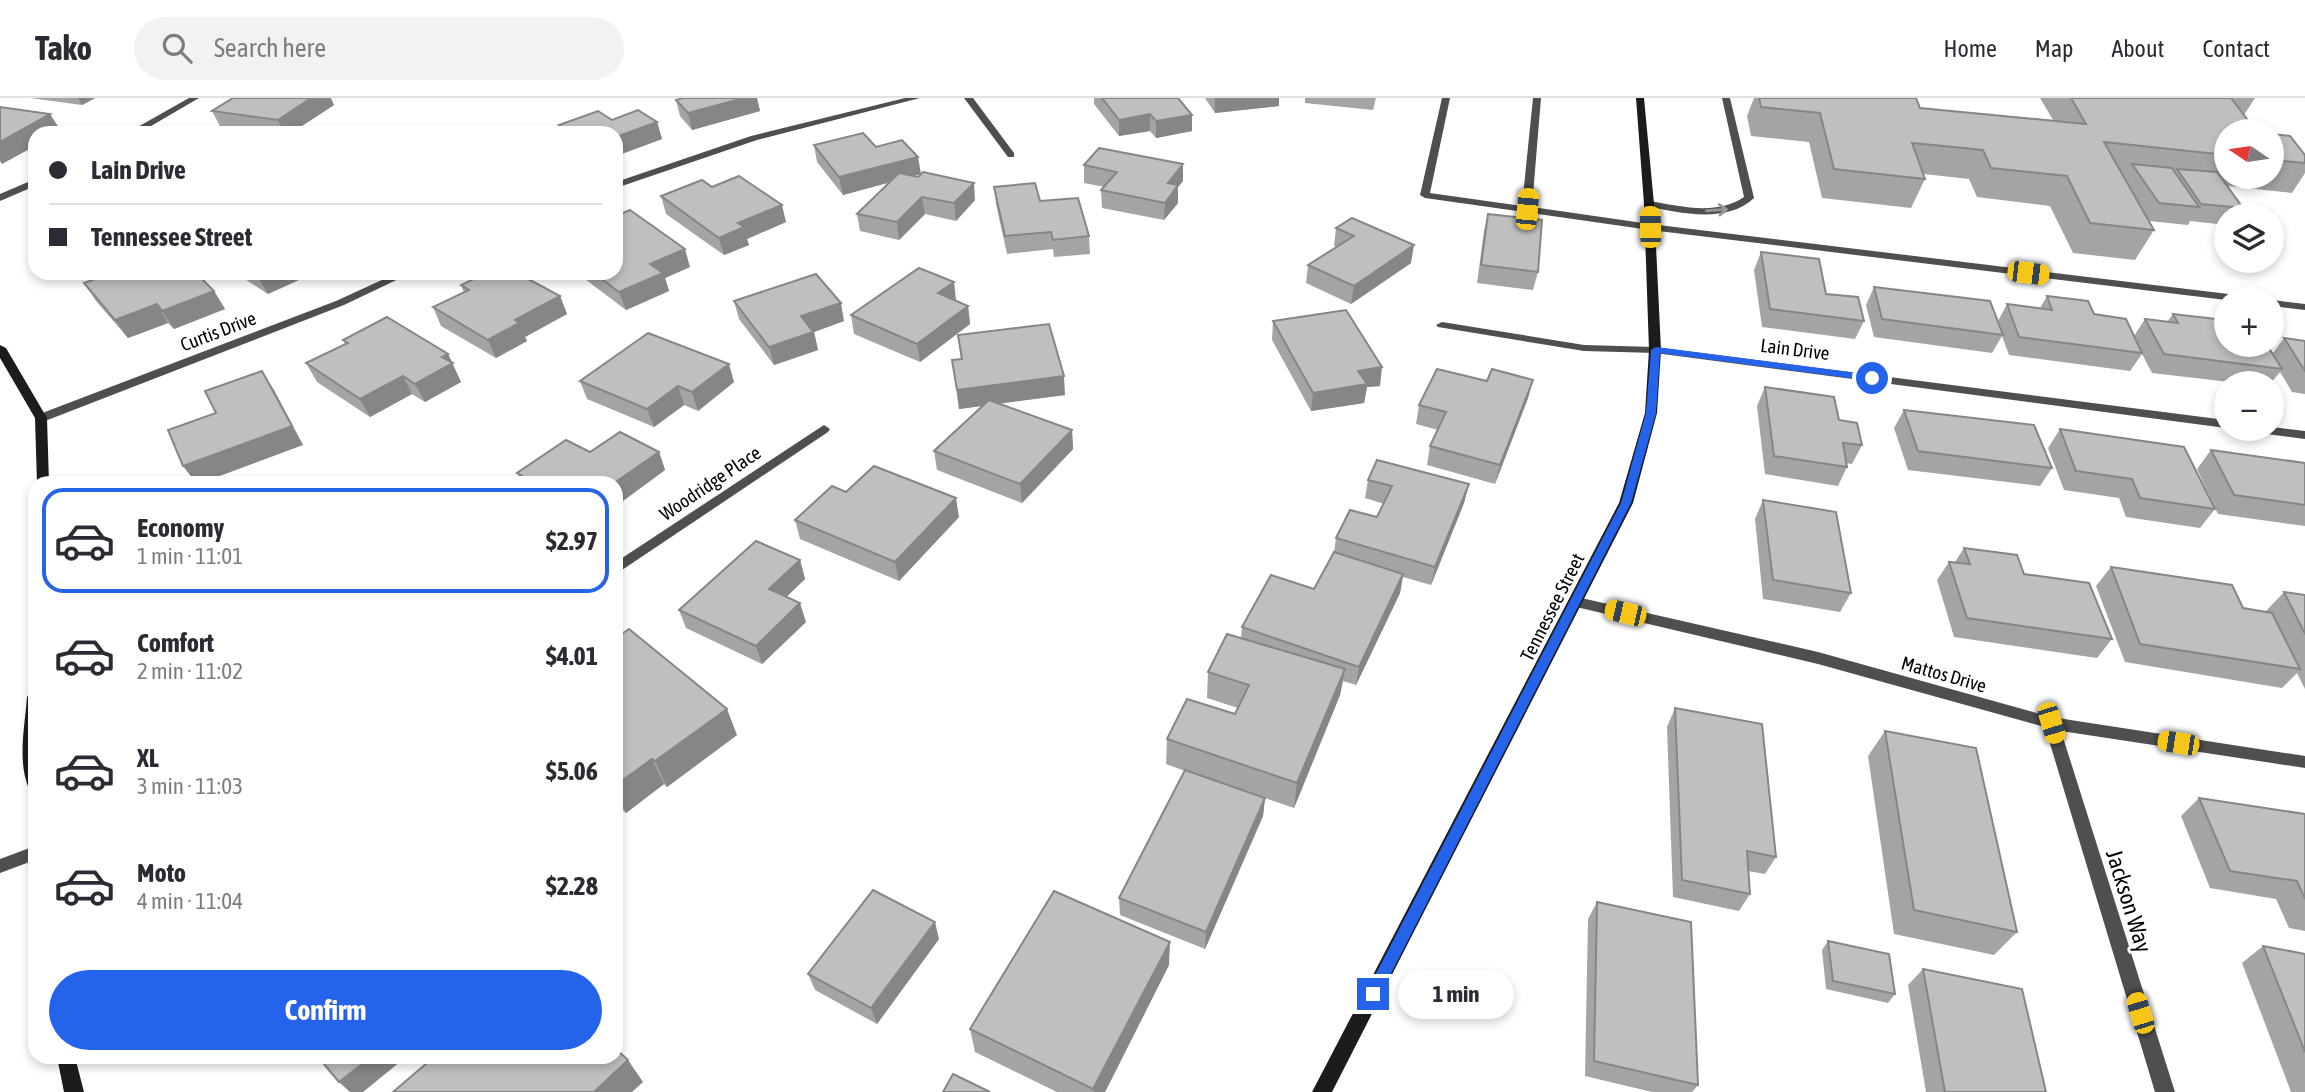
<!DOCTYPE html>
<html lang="en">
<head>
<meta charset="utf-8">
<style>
	body { margin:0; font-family:"Asap Condensed",sans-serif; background:#f2f2f3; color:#2b2b33; height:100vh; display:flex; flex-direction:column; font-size:26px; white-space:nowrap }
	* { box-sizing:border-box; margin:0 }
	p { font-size:23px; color:#7c7c81 }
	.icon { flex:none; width:38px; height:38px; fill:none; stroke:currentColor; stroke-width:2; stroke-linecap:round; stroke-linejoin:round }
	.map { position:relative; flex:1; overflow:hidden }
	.details { position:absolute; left:28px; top:378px; width:595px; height:588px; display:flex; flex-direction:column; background:#fff; border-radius:21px; box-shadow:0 4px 10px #0003 }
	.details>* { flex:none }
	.top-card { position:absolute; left:28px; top:28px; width:595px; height:154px; border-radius:21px; box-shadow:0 4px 10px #0003; display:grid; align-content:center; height:154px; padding:0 21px; background:#fff }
	.needle { width:46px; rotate:283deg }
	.buttons { position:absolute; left:2214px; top:21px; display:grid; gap:14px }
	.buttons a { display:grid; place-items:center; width:70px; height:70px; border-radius:50%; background:#fff; box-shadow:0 4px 10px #0003; font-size:35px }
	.end { position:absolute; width:32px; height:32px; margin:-16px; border:9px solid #2563eb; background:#fff; box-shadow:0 0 0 4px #fff }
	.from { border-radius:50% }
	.bubble { position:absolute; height:49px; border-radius:24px; background:#fff; box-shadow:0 4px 10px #0003; font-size:23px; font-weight:700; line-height:49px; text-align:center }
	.car { position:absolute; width:21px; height:42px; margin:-21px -10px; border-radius:9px; box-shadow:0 0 5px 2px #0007; background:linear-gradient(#f5c518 24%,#345 0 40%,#f5c518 0 76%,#345 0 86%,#f5c518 0) }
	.top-card b { display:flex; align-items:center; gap:24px; height:66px; font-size:26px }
	.top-card b+b { border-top:2px solid #e1e1e2 }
	.top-card i { width:18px; height:18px; background:#2b2b33 }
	ul { padding:12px 0 0; list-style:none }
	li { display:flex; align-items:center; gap:21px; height:105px; margin:0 14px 10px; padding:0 7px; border:4px solid transparent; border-radius:21px }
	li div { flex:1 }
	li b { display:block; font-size:26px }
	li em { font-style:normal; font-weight:700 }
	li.current { border-color:#2563eb }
	li>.icon { width:63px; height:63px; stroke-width:1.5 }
	.cta { display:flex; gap:14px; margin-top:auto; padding:14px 21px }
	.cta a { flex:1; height:80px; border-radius:42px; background:#2563eb; color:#fff; font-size:28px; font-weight:700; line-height:80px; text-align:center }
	header { display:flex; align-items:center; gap:42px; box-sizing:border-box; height:98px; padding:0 35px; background:#fff; border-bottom:2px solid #e1e1e2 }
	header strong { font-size:33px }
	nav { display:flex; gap:38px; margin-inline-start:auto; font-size:24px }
	.search { width:490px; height:63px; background:#f2f2f3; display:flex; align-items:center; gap:18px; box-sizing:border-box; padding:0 24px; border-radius:38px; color:#7c7c81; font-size:26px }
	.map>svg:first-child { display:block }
</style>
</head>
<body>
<header>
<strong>Tako</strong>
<div class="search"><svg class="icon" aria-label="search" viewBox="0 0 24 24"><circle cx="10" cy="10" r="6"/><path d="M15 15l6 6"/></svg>Search here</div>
<nav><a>Home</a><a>Map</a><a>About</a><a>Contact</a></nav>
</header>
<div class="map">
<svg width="2305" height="994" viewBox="0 0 2305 994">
	<rect width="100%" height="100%" fill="#fff"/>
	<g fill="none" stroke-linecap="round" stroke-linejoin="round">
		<g fill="#4f4f4f" fill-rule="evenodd">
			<path d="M1442 0H1450L1430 95 1522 108 1533 0H1541L1532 109 1650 126 2245 198 2250 201 2226 202 1650 132 1425 100 1420 97Z"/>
			<path d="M1722 0H1730L1754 100C1727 126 1679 115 1646 108L1644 106 1649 103C1680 108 1716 118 1744 99Z"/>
			<path d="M2272 202 2305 206V212L2272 208Z"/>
		</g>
		<g fill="#4f4f4f" fill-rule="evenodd">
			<path d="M189 0H199L139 35H127Z"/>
			<path d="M905 0H920L757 42 616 90V84L751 38Z"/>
			<path d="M964 0H973L1014 55V59H1008Z"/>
			<path d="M35 81V88L0 103V96Z"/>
			<path d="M397 175H411L344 207 45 323H37L35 320 37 317 336 203Z"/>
			<path d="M1442 224 1584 247 1655 249 2226 322V330L1655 255 1584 253 1438 229 1436 227Z"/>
			<path d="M824 327 830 331 828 334 616 476V464Z"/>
			<path d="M2272 329 2305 333V341L2259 335 2253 331H2272Z"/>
			<path d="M1577 499 1818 554 2051 619 2305 658V670L2061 633 2175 994H2155L2045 629 1818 566 1572 508 1570 504 1572 500Z"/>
			<path d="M35 748V762L0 775V761Z"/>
		</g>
		<g fill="#1c1c1c" fill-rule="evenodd">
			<path d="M1636 0H1644L1654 106 1661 252 1657 315 1633 405 1332 994H1312L1619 405 1645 315 1649 252 1644 106Z"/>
			<path d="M0 247 6 250 47 320 49 385H37L35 320 0 260Z"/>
			<path d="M35 593V693L29 691C17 663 25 628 27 599L30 595Z"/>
			<path d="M57 959H75L84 994H64Z"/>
		</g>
	</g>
	<g fill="#a4a4a4">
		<path d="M30 0H95L82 7Z"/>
		<path d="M683 0H757L760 13 692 32 680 18 676 2Z"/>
		<path d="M1094 0H1178L1192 33 1156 40 1150 33 1119 38 1094 6Z"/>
		<path d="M1205 0H1279V8L1215 15Z"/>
		<path d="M1305 0H1376L1373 12 1305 5Z"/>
		<path d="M1754 0H1916L1920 10 2053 22 2040 0H2255L2244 17 2226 33V79H2272V36L2305 57V75L2292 95 2227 88 2243 110 2238 117H2226V127L2190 123 2188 127 2149 123 2154 132 2135 162 2073 155 2050 108 1977 99 1969 81 1924 76 1925 81 1911 110 1822 100 1809 44 1751 38 1747 18Z"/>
		<path d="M334 7 291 35H260L221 30 212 13Z"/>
		<path d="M657 24 662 41 616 58V35H562L559 27Z"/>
		<path d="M814 47 876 49 921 76 914 78 975 102 956 123 925 116 899 142 860 133 857 116 890 84 843 97 817 64Z"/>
		<path d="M1084 67 1183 83 1178 89V105L1164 122 1102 110 1101 92 1105 89 1084 85Z"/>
		<path d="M712 89 786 124 747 141 749 147 724 157 666 116 661 98Z"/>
		<path d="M994 89 1040 103 1089 138 1090 156 1054 159 1053 151 1007 156 996 106Z"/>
		<path d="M1488 116 1538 174 1533 192 1477 185 1484 133Z"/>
		<path d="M1336 130 1411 165 1351 206 1306 185 1308 167 1337 149 1334 148Z"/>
		<path d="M1761 154 1826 196 1864 223 1855 241 1762 229 1754 172Z"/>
		<path d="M690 169 665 180 669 193 626 212 577 175H616Z"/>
		<path d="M235 175H314L268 196Z"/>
		<path d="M84 185 214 193 225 211 174 231 168 225 128 240 96 203Z"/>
		<path d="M461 187 560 198 567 216 525 239 527 243 496 260 441 228 433 209 464 194Z"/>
		<path d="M1874 189 1998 223 2007 206 2040 210 2047 198 2094 216 2134 238 2145 221 2167 224 2173 216 2226 247 2273 255 2284 240 2305 243V296L2292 294 2280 274 2271 285H2238L2152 275 2142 256 2130 273 2009 257 2002 238 1992 255 1874 239 1866 207Z"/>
		<path d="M956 202 968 208 970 226 920 264 854 236 851 217Z"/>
		<path d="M734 203 844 223 814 234 818 252 774 267 739 221Z"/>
		<path d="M1273 223 1380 288 1367 289 1364 305 1311 313 1272 242Z"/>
		<path d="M958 237 1065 297 999 305 1072 332 1073 351 1022 405 937 372 934 353 982 308 959 311 952 262 961 261Z"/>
		<path d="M343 242 448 256 461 284 425 304 412 296 370 319 317 284 306 265 345 246Z"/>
		<path d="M1533 282 1528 300 1495 386 1427 367 1430 348 1438 332 1416 326 1419 307 1487 283Z"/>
		<path d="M580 283 734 284 698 313 684 307 654 329 587 301Z"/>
		<path d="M1765 289 1839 322 1862 347 1852 366 1846 365 1847 369 1838 388 1765 376 1757 308Z"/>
		<path d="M1904 312 2052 370 2040 388 1908 372 1894 330Z"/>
		<path d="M2060 331 2215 411 2200 430 2126 419 2119 400 2064 392 2048 350Z"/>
		<path d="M2211 352 2305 365V428L2218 416 2197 371Z"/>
		<path d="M590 354H659L665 372 616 408V385H522L517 375Z"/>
		<path d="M1368 382 1469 386 1464 405 1431 487 1403 479 1400 495 1356 587 1343 583 1340 597 1294 710 1265 700 1263 718 1205 851 1120 817 1119 800 1185 673 1166 666 1167 641 1235 616 1238 610 1207 600 1208 574 1241 540 1242 529 1314 491 1334 454 1336 440 1377 419 1384 406 1365 400Z"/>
		<path d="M846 394 959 419 899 483 800 441 795 422Z"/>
		<path d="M1763 402 1851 495 1840 514 1763 501 1755 421Z"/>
		<path d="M1964 450 2024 476 2112 541 2097 560 1954 539 1937 482 1949 464H1955Z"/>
		<path d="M800 462 805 481 786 499 806 524 762 566 686 530 679 512Z"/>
		<path d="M2111 469 2243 510 2267 514 2266 513 2284 494 2305 497V591L2297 575 2282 590 2125 564 2096 488Z"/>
		<path d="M616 540 737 637 667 689 664 686 626 715 616 706Z"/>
		<path d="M1675 610 1776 759 1765 776 1748 773 1750 796 1739 813 1673 799 1667 629Z"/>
		<path d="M1885 633 2017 834 1994 857 1894 836 1868 658Z"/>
		<path d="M2199 700 2305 716V833L2289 830 2276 801 2210 790 2181 718Z"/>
		<path d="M1597 804 1698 987 1692 994H1652L1585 978 1588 821Z"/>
		<path d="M939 841 877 926 815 892 808 876Z"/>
		<path d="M1828 843 1895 896 1888 905 1826 891 1822 852Z"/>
		<path d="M2263 848 2305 856V994H2291L2242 865Z"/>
		<path d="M1169 867 1105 994H1057L975 954 970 931Z"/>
		<path d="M1923 871 2046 994H1926L1908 887Z"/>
	</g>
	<g fill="#868686">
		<path d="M78 0H95L82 7Z"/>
		<path d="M311 0H331L334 7 291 35H284L278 22Z"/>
		<path d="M744 0H757L760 13 692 32 688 15Z"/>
		<path d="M1215 0H1279V8L1215 15Z"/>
		<path d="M50 16 61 33 58 35H35V48L2 66 0 63V44Z"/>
		<path d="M1150 16V33L1119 38V22Z"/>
		<path d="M1192 17V33L1156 40V23Z"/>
		<path d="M657 24 662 41 616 58V39Z"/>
		<path d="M918 59 921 76 843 97 839 79Z"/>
		<path d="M1183 66V83L1178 89V105L1164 122 1165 105 1168 85Z"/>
		<path d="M974 85 975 102 956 123 954 105Z"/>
		<path d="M922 99 925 116 899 142 897 124Z"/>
		<path d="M782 107 786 124 747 141 749 147 724 157 719 140 738 125Z"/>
		<path d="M1414 147 1411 165 1351 206 1354 188Z"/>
		<path d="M685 151 690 169 665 180 669 193 626 212 619 194 650 166Z"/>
		<path d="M265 175H314L268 196 257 178Z"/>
		<path d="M954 184 956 202 940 214 938 195Z"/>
		<path d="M214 193 225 211 174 231 162 213Z"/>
		<path d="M560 198 567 216 525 239 527 243 496 260 488 242 515 222Z"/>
		<path d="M841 205 844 223 814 234 818 252 774 267 769 249 801 218Z"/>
		<path d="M157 206 168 225 128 240 115 222Z"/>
		<path d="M968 208 970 226 920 264 917 246Z"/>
		<path d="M448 256 461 284 425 304 415 286 442 259Z"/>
		<path d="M729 266 734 284 698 313 692 294Z"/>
		<path d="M1382 269 1380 288 1367 289 1364 305 1311 313 1313 295 1358 273Z"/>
		<path d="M262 273 274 292 303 347 201 385H196L183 368Z"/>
		<path d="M403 278 412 296 370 319 360 301Z"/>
		<path d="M1064 278 1065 297 959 311 957 292Z"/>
		<path d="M1533 282 1528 300 1495 386 1500 367Z"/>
		<path d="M678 288 684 307 654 329 647 311Z"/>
		<path d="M1072 332 1073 351 1022 405 1020 386Z"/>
		<path d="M659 354 665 372 616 408V385H614Z"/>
		<path d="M1469 386 1464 405 1431 487 1435 469Z"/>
		<path d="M956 400 959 419 899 483 895 464Z"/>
		<path d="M800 462 805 481 775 510 769 491Z"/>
		<path d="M1403 476 1400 495 1356 587 1359 569Z"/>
		<path d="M800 505 806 524 762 566 756 548Z"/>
		<path d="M1345 571 1340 597 1294 710 1297 685Z"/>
		<path d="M727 611 737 637 667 689 655 663Z"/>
		<path d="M652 661 664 686 626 715 616 696V687Z"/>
		<path d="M1265 700 1263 718 1205 851 1206 834Z"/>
		<path d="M935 824 939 841 877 926 871 910Z"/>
		<path d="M1170 844 1169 867 1105 994H1094L1093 991Z"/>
		<path d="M371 959H406L363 994H350L339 984Z"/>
		<path d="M628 962 643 984 632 994H594Z"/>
	</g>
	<g fill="#bfbfbf" stroke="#868686" stroke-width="2">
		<path d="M233 0H311L278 22 212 13Z"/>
		<path d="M683 0H744L688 15 676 2Z"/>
		<path d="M1102 0H1178L1192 17 1156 23 1150 16 1119 22Z"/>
		<path d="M1759 0H1916L1920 10 2086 26 2071 0H2231L2256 33H2226V57L2104 44 2154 132 2090 125 2067 78 1991 70 1983 52 1912 45 1925 81 1834 71 1820 15 1761 9Z"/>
		<path d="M0 9 50 16 0 44Z"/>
		<path d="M638 12 657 24 616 39V35H572L559 27 598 13 612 22Z"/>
		<path d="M192 29 218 35H180Z"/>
		<path d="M507 30 518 35H493Z"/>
		<path d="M863 35 876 49 902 42 918 59 839 79 814 47Z"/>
		<path d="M2272 36 2290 38 2305 57V65L2272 62Z"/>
		<path d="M1099 50 1183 66 1168 85 1178 87 1165 105 1101 92 1117 74 1084 67Z"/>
		<path d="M2132 66 2172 70 2199 109 2159 105Z"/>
		<path d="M2177 71 2217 74 2243 110 2201 106Z"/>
		<path d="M923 74 974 85 954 105 922 99 897 124 857 116 899 75 918 79Z"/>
		<path d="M739 78 782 107 738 125 744 129 719 140 661 98 702 82 712 89Z"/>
		<path d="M1035 85 1040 103 1078 100 1089 138 1053 142 1051 134 1005 138 994 89Z"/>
		<path d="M630 112 685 151 650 166 663 175 619 194 594 175H616V118Z"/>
		<path d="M1488 116 1542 122 1538 174 1481 167Z"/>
		<path d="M1352 120 1414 147 1354 188 1308 167 1354 138 1336 130Z"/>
		<path d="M1761 154 1819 161 1826 196 1858 199 1864 223 1770 211Z"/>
		<path d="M919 170 954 184 938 195 968 208 917 246 851 217Z"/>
		<path d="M112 175H196L214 193 162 213 157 206 115 222 84 185Z"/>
		<path d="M252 175H265L257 178Z"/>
		<path d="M486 175H517L560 198 515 222 519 225 488 242 433 209 469 192 461 187Z"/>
		<path d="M816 176 841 205 801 218 813 234 769 249 734 203Z"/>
		<path d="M1874 189 1990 203 2003 237 1882 221Z"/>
		<path d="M2047 198 2088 203 2094 216 2126 221 2142 255 2019 239 2007 206 2052 212Z"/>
		<path d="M1346 212 1382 269 1358 273 1367 286 1313 295 1273 223Z"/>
		<path d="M2173 216 2224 222 2226 225V247H2267L2282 271 2164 256 2145 221 2178 225Z"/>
		<path d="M387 219 448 256 442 259 453 265 415 286 403 278 360 301 306 265 348 245 343 242Z"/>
		<path d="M1049 226 1064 278 957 292 952 262 962 261 958 237Z"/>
		<path d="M648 235 729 266 692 294 678 288 647 311 580 283Z"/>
		<path d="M2284 240 2305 243V273Z"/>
		<path d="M1437 271 1487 283 1492 271 1533 282 1500 367 1430 348 1446 314 1419 307Z"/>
		<path d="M262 273 292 328 183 368 168 332 216 315 205 293Z"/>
		<path d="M1765 289 1834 299 1839 322 1857 325 1862 347 1843 345 1847 369 1774 358Z"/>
		<path d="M989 302 1072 332 1020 386 934 353Z"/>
		<path d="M1904 312 2034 327 2052 370 1918 353Z"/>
		<path d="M2060 331 2184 349 2215 411 2140 400 2132 381 2076 373Z"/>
		<path d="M620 334 659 354 614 385H535L517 375 566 342 590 354Z"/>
		<path d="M2211 352 2305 365V407L2234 397Z"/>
		<path d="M1377 362 1469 386 1435 469 1336 440 1350 412 1377 419 1392 388 1368 382Z"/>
		<path d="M874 368 956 400 895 464 795 422 832 388 846 394Z"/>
		<path d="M1763 402 1836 414 1851 495 1773 482Z"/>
		<path d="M756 443 800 462 769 491 800 505 756 548 679 512Z"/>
		<path d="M1964 450 2017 457 2024 476 2089 485 2112 541 1967 520 1949 464 1970 466Z"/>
		<path d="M1334 454 1403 476 1359 569 1242 529 1271 477 1314 491Z"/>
		<path d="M2111 469 2232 487 2243 510 2272 515 2300 571 2140 546Z"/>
		<path d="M2284 494 2305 497V536Z"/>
		<path d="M629 531 727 611 655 663 652 661 616 687V540Z"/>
		<path d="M1227 536 1345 571 1297 685 1167 641 1187 601 1235 616 1249 587 1208 574Z"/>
		<path d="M1675 610 1762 626 1776 759 1747 753 1750 796 1682 782Z"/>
		<path d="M1885 633 1976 650 2017 834 1914 812Z"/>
		<path d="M1185 672 1265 700 1206 834 1119 800Z"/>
		<path d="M2199 700 2305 716V801L2297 783 2230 773Z"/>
		<path d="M873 792 935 824 871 910 808 876Z"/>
		<path d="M1054 793 1170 844 1093 991 970 931Z"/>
		<path d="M1597 804 1691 824 1698 987 1594 963Z"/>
		<path d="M1828 843 1889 856 1895 896 1833 883Z"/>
		<path d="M2263 848 2305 856V954Z"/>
		<path d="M1923 871 2022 891 2046 994H1945Z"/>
		<path d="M616 951 628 962 594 994H393L434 959H616Z"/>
		<path d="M318 959H371L339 984Z"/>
		<path d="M953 976 990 994H943Z"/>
	</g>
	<defs><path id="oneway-shaft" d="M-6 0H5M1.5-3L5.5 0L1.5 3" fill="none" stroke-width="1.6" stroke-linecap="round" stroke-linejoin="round" transform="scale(1.75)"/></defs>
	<use stroke="#959595" href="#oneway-shaft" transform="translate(1717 112) rotate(-4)"/>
	<path fill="#2563eb" d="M1656 249 1872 277 1877 280 1872 283 1660 255 1656 315 1631 405 1378 901H1368L1365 896 1368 891 1621 405 1646 315 1651 252Z"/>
	<g text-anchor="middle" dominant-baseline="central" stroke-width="6" stroke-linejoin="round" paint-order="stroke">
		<g font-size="19" fill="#000" stroke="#fff">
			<text transform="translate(218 233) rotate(-21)">Curtis Drive</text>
			<text transform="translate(1795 251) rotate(7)">Lain Drive</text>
			<text transform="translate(710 385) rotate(-34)">Woodridge Place</text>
			<text transform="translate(1552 509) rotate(-63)">Tennessee Street</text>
			<text transform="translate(1944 576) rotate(16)">Mattos Drive</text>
		</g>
		<g font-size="23" fill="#000" stroke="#fff">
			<text transform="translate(2129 803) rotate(73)">Jackson Way</text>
		</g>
	</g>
</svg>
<div class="buttons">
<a><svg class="needle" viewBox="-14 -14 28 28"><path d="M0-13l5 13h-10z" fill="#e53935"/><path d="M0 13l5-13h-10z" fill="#7c7c81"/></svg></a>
<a><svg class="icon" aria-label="layers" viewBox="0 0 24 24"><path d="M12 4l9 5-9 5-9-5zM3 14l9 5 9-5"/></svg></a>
<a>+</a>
<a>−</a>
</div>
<i class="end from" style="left:1872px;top:280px"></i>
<i class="end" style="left:1373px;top:896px"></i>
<div class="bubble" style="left:1398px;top:872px;width:116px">1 min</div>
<i class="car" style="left:1527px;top:111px;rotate:5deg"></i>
<i class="car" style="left:1650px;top:129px;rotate:359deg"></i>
<i class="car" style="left:2028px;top:175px;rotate:97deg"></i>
<i class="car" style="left:1625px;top:515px;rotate:283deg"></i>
<i class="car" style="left:2051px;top:625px;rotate:163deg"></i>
<i class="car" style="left:2178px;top:645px;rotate:279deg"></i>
<i class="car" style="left:2140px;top:915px;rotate:343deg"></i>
<div class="top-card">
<b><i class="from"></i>Lain Drive</b>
<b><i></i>Tennessee Street</b>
</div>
<section class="details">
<ul>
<li class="current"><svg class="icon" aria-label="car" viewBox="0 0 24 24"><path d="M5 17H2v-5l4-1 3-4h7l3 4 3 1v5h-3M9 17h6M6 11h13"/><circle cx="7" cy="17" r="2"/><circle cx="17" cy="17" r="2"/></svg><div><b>Economy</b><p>1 min · 11:01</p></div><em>$2.97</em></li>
<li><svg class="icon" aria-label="car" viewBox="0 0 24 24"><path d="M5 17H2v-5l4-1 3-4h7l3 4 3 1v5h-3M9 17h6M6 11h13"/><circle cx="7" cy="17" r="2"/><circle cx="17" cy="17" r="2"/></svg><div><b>Comfort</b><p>2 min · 11:02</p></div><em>$4.01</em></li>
<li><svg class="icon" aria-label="car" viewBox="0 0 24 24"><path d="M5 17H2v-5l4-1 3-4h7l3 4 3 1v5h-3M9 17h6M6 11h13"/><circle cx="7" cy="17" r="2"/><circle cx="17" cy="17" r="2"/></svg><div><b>XL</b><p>3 min · 11:03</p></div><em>$5.06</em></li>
<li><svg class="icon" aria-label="car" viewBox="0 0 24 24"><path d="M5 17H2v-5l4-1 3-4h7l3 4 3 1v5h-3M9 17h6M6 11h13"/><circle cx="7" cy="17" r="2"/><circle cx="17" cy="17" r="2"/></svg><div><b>Moto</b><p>4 min · 11:04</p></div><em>$2.28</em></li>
</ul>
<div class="cta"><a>Confirm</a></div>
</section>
</div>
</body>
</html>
